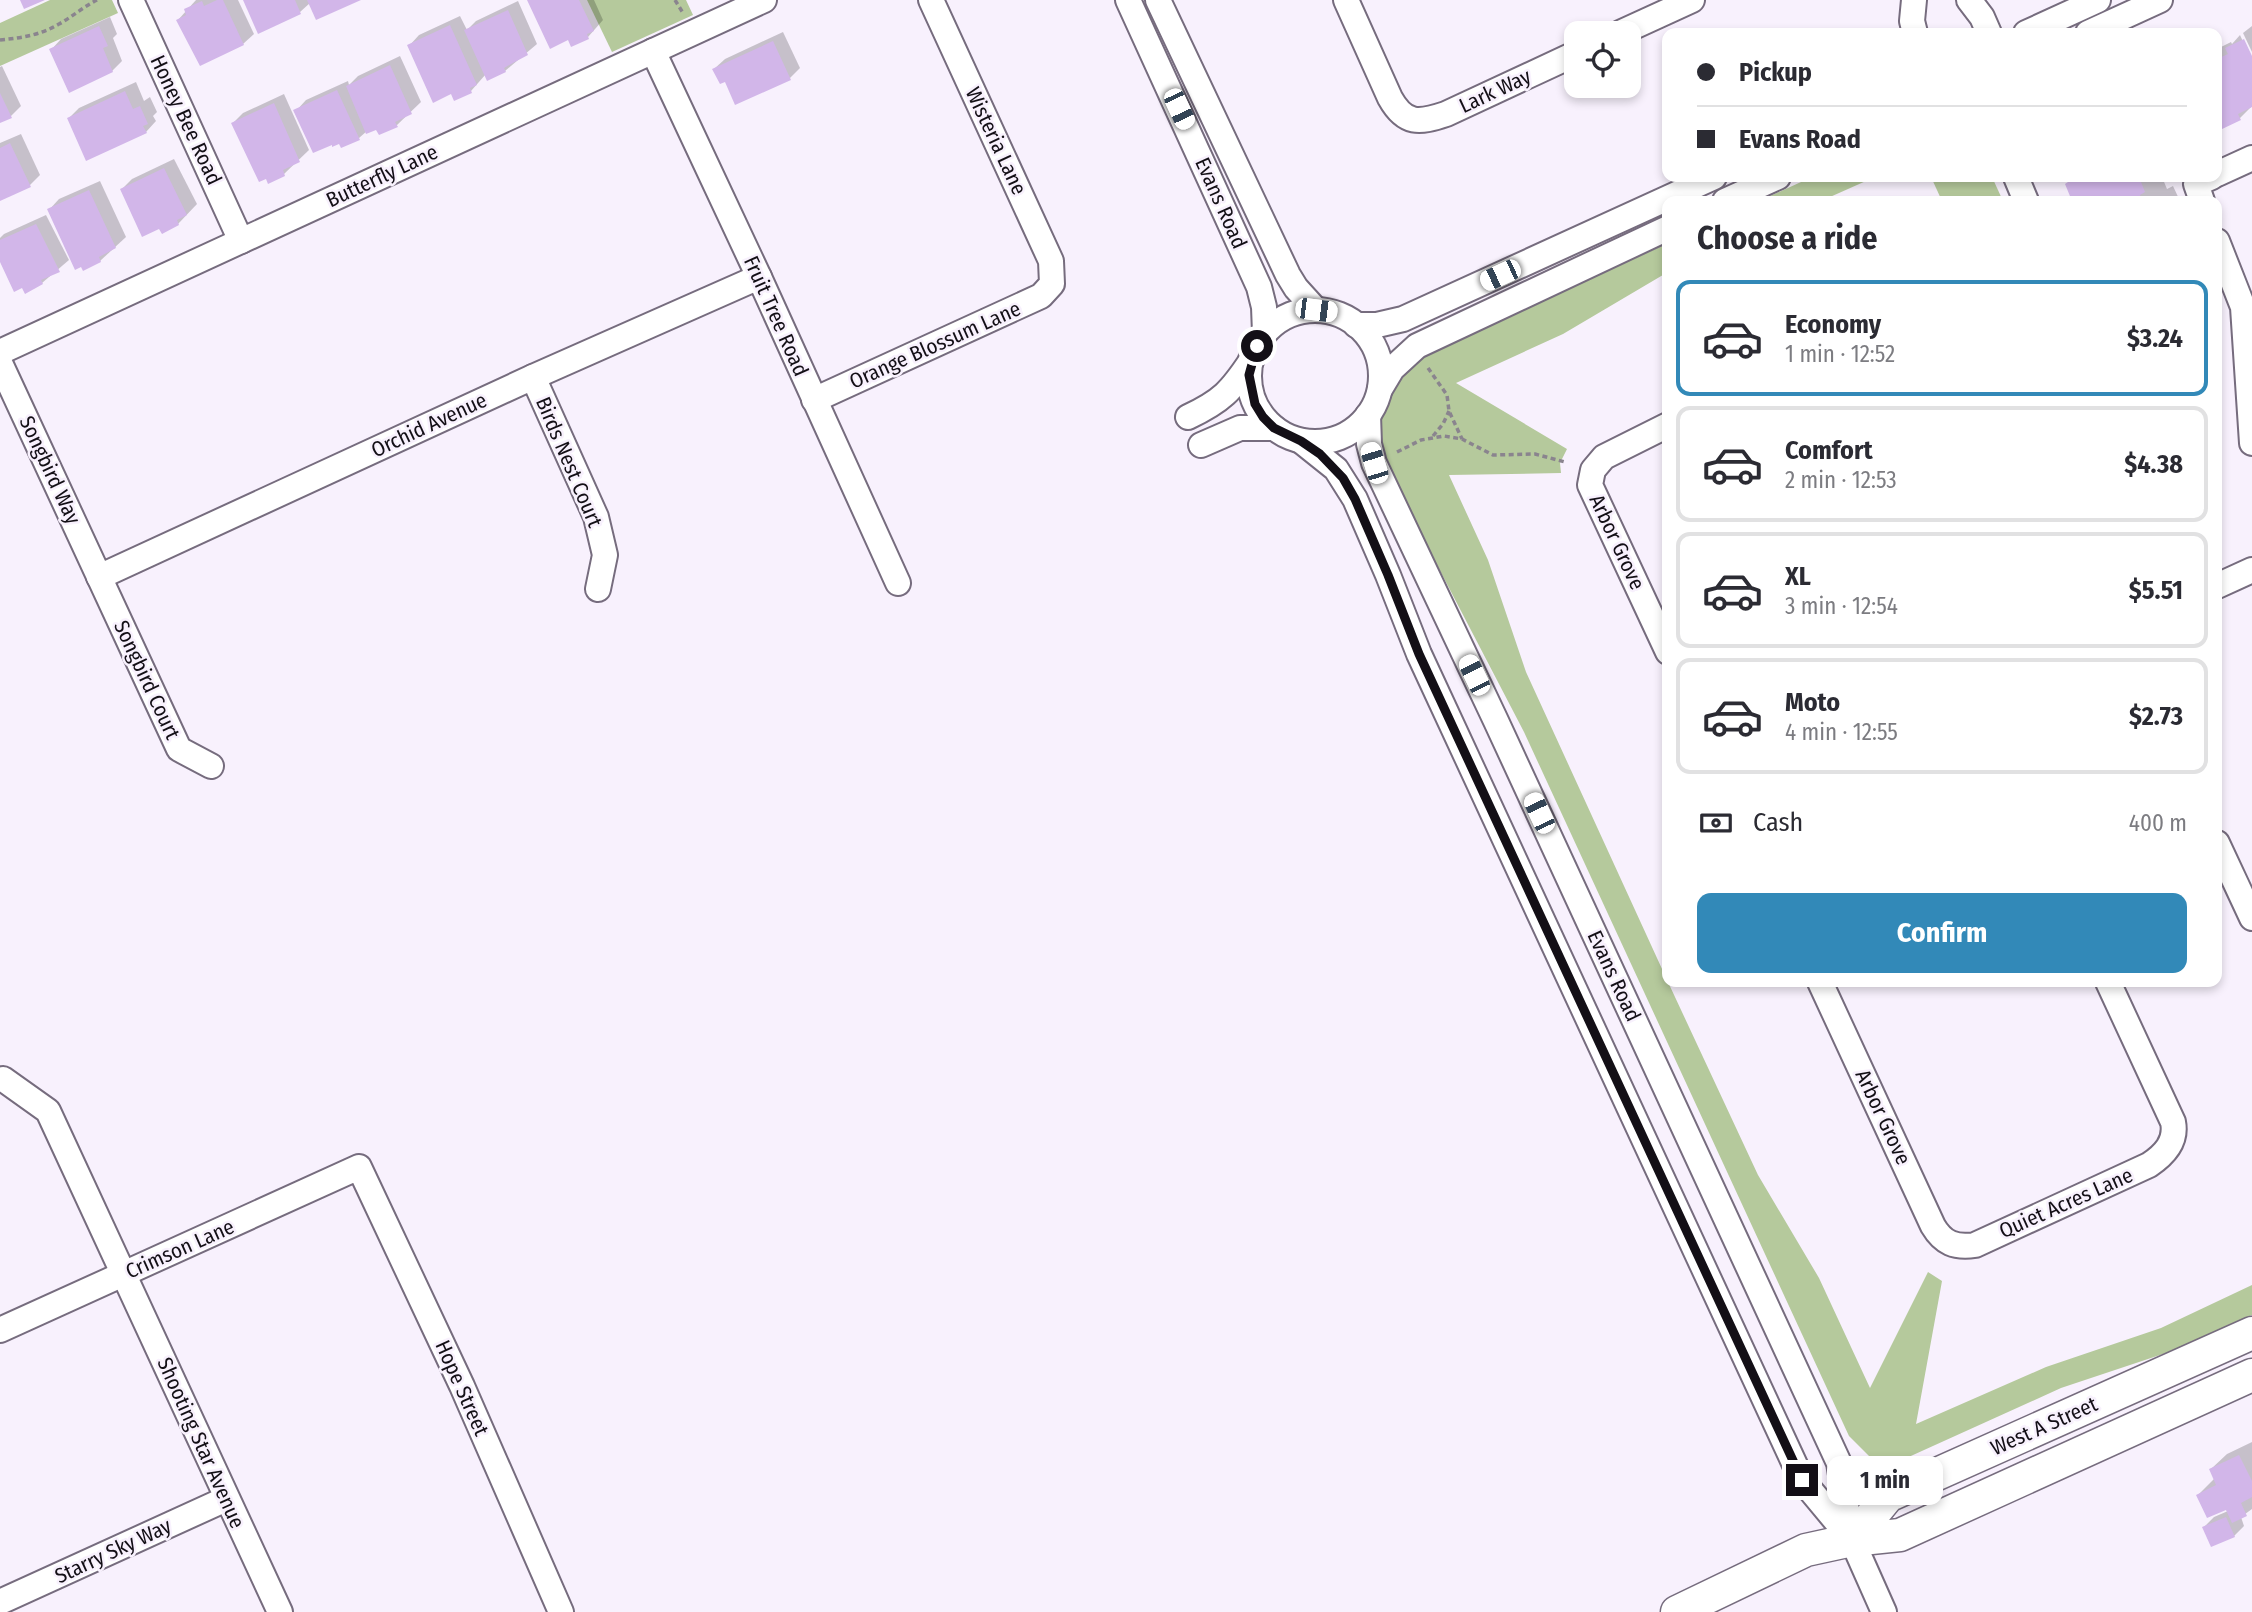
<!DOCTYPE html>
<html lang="en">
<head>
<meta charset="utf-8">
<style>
	body { margin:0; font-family:"Fira Sans Condensed",sans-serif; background:#f7f7f7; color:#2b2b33; height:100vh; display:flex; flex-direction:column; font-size:26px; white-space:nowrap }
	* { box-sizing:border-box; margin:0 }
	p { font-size:23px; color:#7c7c81 }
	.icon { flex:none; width:38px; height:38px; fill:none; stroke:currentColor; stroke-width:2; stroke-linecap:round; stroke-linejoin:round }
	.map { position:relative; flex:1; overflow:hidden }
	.details { position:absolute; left:1662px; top:196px; width:560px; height:791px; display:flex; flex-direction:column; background:#fff; border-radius:14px; box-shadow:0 4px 10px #0003 }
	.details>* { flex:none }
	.top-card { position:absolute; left:1662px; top:28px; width:560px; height:154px; border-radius:14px; box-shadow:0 4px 10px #0003; display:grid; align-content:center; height:154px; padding:0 35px; background:#fff }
	.fabs { position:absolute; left:1564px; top:21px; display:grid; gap:14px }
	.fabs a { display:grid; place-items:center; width:77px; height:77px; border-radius:14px; background:#fff; box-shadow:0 4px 10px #0003; font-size:35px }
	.end { position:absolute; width:32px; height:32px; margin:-16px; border:9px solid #130f16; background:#fff; box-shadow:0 0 0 4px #fff }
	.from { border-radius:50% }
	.bubble { position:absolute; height:49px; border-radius:14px; background:#fff; box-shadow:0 4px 10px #0003; font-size:23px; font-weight:700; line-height:49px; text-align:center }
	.car { position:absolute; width:21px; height:42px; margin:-21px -10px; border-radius:9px; box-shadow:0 0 5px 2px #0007; background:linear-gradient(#fff 24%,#345 0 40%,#fff 0 76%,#345 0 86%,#fff 0) }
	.top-card b { display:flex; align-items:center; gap:24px; height:66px; font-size:26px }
	.top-card b+b { border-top:2px solid #e1e1e2 }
	.top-card i { width:18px; height:18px; background:#2b2b33 }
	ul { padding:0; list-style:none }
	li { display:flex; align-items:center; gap:21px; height:116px; margin:0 14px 10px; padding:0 21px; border:4px solid #e1e1e2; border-radius:14px }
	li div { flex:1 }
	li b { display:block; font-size:26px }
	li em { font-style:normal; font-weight:700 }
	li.current { border-color:#3289b8 }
	li>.icon { width:63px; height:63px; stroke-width:1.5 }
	h2 { padding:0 35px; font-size:32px; line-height:84px }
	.pay { display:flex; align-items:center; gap:18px; height:77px; padding:0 35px; font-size:26px }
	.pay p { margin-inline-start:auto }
	.button { display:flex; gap:14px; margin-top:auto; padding:14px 35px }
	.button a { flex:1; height:80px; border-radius:14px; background:#3289b8; color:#fff; font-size:28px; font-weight:700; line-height:80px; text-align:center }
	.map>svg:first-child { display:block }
</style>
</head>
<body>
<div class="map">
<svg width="2252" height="1612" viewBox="0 0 2252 1612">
	<rect width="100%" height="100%" fill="#f8f1fd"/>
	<g fill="#b5c99c">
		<path d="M50 0H112L118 13 0 66V23Z"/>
		<path d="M587 0H686L693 15 612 52Z"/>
		<path d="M1812 177H1875L1821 201H1759Z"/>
		<path d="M1931 177H1992L2003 201H1942Z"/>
		<path d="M1668 243V272L1563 334 1456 383 1567 449 1560 463 1561 473 1449 475 1488 560 1526 672 1668 982 1758 1175 1819 1278 1870 1388 1928 1272 1942 1281 1916 1424 2046 1367 2161 1328 2252 1285V1315L2169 1352 2061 1388 1902 1460 1871 1458 1849 1436 1524 732 1423 538 1385 458 1379 432 1381 417 1394 388 1417 361 1449 344Z"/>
	</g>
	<g fill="#0003">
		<path d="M196 0H238L254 34 243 44 178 20Z"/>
		<path d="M245 0H357L310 3 300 12 259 31Z"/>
		<path d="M529 0H594L603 20 588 37 572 44 569 38Z"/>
		<path d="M518 1 537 44 505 71 488 79 486 74 471 91 455 99 452 92 409 46 419 35 460 16 467 30 476 21Z"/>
		<path d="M110 17 117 34 113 38 122 61 112 71 51 50 61 39Z"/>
		<path d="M2252 26V52L2243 33Z"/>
		<path d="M783 32 800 68 790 78 726 80 714 69 725 59Z"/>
		<path d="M2240 35 2252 61V106L2240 118 2221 127 2219 123 2217 125V44L2221 47 2231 42 2232 44Z"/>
		<path d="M400 56 421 102 397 125 377 128 367 131 359 138 340 142 296 111 306 100 348 81 349 85 358 76Z"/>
		<path d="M2 66 21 106 11 116 0 121V67Z"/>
		<path d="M136 82 144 101 150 97 157 112 153 116 156 121 146 132 69 118 79 108Z"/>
		<path d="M284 94 309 150 284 174 267 177 233 123 243 113Z"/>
		<path d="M21 134 40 175 30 185 0 199V143Z"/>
		<path d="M174 159 197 204 178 224 122 189 132 179Z"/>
		<path d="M2068 177H2162L2167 189 2173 186 2180 201H2074L2067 185 2070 182Z"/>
		<path d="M100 181 126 237 100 261 49 210 59 199Z"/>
		<path d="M46 215 69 260 42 283 25 291 0 258V238L4 234Z"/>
		<path d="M2217 459H2219L2220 479 2217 482Z"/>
		<path d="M2217 497H2221L2222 515 2217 520Z"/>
		<path d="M2252 1442V1509L2241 1517 2244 1526 2234 1536 2204 1527 2214 1517 2228 1511 2198 1495 2215 1478 2211 1469 2227 1454Z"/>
	</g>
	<g fill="#d2b6e9">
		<path d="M20 0H45L24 9Z"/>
		<path d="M217 0H223L244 45 200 66 176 20 186 15 184 9 202 1 204 6Z"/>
		<path d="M243 0H295L301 14 258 34Z"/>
		<path d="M307 0H361L316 20Z"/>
		<path d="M527 0H579L594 31 587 34 589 39 571 47 568 40 550 49Z"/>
		<path d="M508 10 528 55 511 64 504 68 506 72 487 81 464 30Z"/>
		<path d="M450 25 477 85 470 88 472 93 454 101 451 94 433 103 407 45Z"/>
		<path d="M99 26 108 46 103 48 113 72 69 93 49 49Z"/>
		<path d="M2244 39 2252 56V107L2238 114 2241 120 2220 130 2217 124V59L2228 54 2225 48Z"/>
		<path d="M773 41 791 80 735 105 725 82 720 84 712 69Z"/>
		<path d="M390 65 412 114 395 122 398 127 379 135 376 130 366 134 346 86Z"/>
		<path d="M337 90 360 140 341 148 339 144 332 147V145L313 153 293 110Z"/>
		<path d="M125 91 133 109 140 106 148 124 143 126 147 133 86 161 67 118Z"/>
		<path d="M0 93 12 118 0 123Z"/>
		<path d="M274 103 300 162 283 170 285 176 268 184 266 179 259 182 231 123Z"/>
		<path d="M10 143 31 187 0 201V148Z"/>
		<path d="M164 168 187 215 177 220 179 225 162 234 159 229 142 237 120 189Z"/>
		<path d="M2066 177H2112L2114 181 2123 177H2139L2145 192 2140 195 2142 201H2072L2065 184 2068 182Z"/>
		<path d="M89 190 116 248 99 257 101 262 83 271 81 267 75 270 47 209Z"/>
		<path d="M36 224 60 272 41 280 43 284 25 294 22 288 14 292 0 262V240Z"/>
		<path d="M2239 1455 2252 1481V1497L2241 1503 2247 1516 2232 1523 2226 1510 2207 1518 2196 1495 2216 1485 2209 1469Z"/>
		<path d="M2226 1517 2235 1537 2211 1547 2202 1527Z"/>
	</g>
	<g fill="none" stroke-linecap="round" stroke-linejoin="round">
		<g stroke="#766c7e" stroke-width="28">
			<g id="minor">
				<path d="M131 0 241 241"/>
				<path d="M1128 0 1259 287 1264 307 1265 333"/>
				<path d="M1158 0 1288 275 1296 288 1316 310"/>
				<path d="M1346 0 1390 98C1405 125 1419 123 1446 114L1577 53"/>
				<path d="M1914 0 1912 21 1915 33"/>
				<path d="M1969 0 1982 17 1989 33"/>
				<path d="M1620 33 1692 0"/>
				<path d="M2026 33 2098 0"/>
				<path d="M2088 33 2160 0"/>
				<path d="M653 51 759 277 898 583"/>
				<path d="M2217 174 2252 158"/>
				<path d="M2016 177 2026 201"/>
				<path d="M1725 201 1778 177"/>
				<path d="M2202 201 2196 184 2212 177"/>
				<path d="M2217 241 2243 307 2252 443"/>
				<circle cx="1315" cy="376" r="66"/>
				<path d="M1356 325H1377L1403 319 1714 177"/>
				<path d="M0 352 764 0"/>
				<path d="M0 363 179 749 211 766"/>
				<path d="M533 377 596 517 605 555 598 589"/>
				<path d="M1380 389 1392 369 1417 346 1668 228"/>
				<path d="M814 400 1041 296 1052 284 1051 261 931 0"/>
				<path d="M1368 415 1369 444 1374 463 1496 721 1839 1463 1852 1540 1884 1612"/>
				<path d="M1188 417C1222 401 1231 391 1251 361"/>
				<path d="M1668 425 1604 457 1593 470 1590 485 1668 652"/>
				<path d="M1301 441 1336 469 1355 499 1388 575 1419 654 1802 1480 1851 1539"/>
				<path d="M1201 445 1240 428H1274"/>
				<path d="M99 577 533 377 759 277"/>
				<path d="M2217 586 2252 570"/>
				<path d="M2217 843 2252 918"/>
				<path d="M1820 982 1933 1226C1943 1243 1955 1248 1975 1245L2149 1165C2164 1155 2177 1142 2173 1122L2108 982"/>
				<path d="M3 1079 48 1111 280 1612"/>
				<path d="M0 1330 359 1167 462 1386 561 1612"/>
				<path d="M0 1602 226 1499"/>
			</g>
		</g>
		<g stroke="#766c7e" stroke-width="35">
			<g id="major">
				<path d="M1852 1540 1888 1496 2252 1333"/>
				<path d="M1677 1612 1806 1550 1852 1540 1900 1535 2252 1375"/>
			</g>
		</g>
		<g stroke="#8a848e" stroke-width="3.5" stroke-dasharray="5 3.5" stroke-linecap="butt">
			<path d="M675 0 683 13"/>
			<path d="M0 40C21 38 41 35 59 24 72 17 83 7 97 0"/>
			<path d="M1428 368 1447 395 1449 411 1462 439"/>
			<path d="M1433 436 1443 424 1449 411"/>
			<path d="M1397 452 1421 440 1444 436 1462 439 1493 455 1535 454 1565 462"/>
		</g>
		<use href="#minor" stroke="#fff" stroke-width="24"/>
		<use href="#major" stroke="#fff" stroke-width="32"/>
	</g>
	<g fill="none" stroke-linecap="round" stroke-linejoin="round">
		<path stroke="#130f16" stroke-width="9" d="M1257 346 1249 375 1255 404 1263 417 1274 428 1301 441 1320 454 1343 478 1355 499 1388 575 1419 654 1802 1480"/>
	</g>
	<g text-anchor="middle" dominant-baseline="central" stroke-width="5" stroke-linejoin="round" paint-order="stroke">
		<g font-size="21" fill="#130f16" stroke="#f8f1fd">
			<text transform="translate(1495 91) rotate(-25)">Lark Way</text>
			<text transform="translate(186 120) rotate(65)">Honey Bee Road</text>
			<text transform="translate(996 141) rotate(65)">Wisteria Lane</text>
			<text transform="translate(382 176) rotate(-25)">Butterfly Lane</text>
			<text transform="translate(1221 203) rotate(66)">Evans Road</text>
			<text transform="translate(776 316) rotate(66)">Fruit Tree Road</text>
			<text transform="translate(935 345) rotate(-24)">Orange Blossum Lane</text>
			<text transform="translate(429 425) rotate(-25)">Orchid Avenue</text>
			<text transform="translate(569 462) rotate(67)">Birds Nest Court</text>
			<text transform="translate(50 470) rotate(65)">Songbird Way</text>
			<text transform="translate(1617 542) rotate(65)">Arbor Grove</text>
			<text transform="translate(147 680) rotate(65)">Songbird Court</text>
			<text transform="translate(1614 976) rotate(65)">Evans Road</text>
			<text transform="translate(1883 1117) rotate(65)">Arbor Grove</text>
			<text transform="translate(2066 1203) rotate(-24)">Quiet Acres Lane</text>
			<text transform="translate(180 1249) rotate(-24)">Crimson Lane</text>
			<text transform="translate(462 1388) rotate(66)">Hope Street</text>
			<text transform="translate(2044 1426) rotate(-24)">West A Street</text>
			<text transform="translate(201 1443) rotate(66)">Shooting Star Avenue</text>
			<text transform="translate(113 1551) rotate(-25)">Starry Sky Way</text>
		</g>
	</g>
</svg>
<div class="fabs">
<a><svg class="icon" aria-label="locate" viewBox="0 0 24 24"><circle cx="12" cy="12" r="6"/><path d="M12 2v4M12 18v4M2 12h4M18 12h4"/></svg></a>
</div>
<i class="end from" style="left:1257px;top:346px"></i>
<i class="end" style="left:1802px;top:1480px"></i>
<div class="bubble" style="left:1827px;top:1456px;width:116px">1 min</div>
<i class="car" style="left:1179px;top:109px;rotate:155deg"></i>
<i class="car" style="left:1500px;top:275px;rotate:245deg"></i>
<i class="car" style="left:1316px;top:310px;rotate:97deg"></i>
<i class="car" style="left:1374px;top:463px;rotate:343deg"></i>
<i class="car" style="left:1474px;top:675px;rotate:334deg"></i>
<i class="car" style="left:1539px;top:813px;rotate:335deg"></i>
<div class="top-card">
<b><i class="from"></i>Pickup</b>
<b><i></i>Evans Road</b>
</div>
<section class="details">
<h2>Choose a ride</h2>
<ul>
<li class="current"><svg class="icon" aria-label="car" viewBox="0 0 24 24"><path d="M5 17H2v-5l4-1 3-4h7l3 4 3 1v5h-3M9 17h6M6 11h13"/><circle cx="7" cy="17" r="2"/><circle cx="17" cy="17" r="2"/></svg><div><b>Economy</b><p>1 min · 12:52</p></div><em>$3.24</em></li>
<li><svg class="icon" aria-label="car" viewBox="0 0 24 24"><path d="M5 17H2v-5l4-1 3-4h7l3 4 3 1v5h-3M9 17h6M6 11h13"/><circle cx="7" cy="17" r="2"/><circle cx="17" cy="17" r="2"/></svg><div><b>Comfort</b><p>2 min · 12:53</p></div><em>$4.38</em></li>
<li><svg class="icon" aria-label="car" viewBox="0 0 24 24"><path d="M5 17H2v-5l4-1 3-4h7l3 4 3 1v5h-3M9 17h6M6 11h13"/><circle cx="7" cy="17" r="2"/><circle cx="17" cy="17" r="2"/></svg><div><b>XL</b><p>3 min · 12:54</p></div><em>$5.51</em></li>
<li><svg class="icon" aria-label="car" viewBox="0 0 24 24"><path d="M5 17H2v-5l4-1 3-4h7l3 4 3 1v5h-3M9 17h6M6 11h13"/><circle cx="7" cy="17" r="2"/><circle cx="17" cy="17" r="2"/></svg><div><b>Moto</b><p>4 min · 12:55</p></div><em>$2.73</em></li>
</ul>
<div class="pay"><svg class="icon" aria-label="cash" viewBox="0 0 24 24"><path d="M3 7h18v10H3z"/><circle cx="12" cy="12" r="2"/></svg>Cash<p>400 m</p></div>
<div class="button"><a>Confirm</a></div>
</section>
</div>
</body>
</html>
